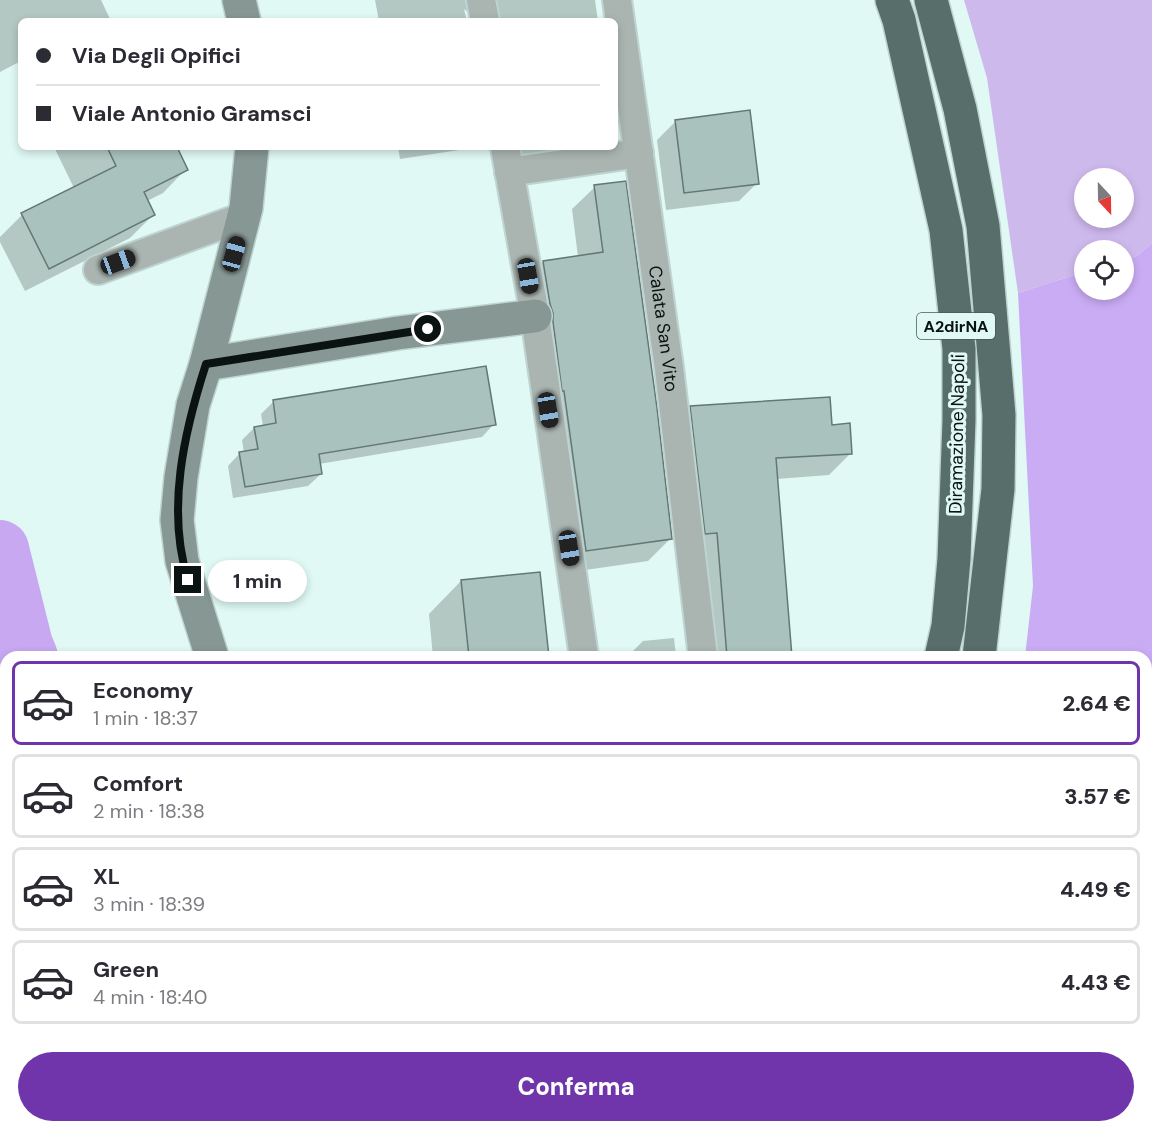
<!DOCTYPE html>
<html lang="it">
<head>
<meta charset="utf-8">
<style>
	body { margin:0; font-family:"DM Sans",sans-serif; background:#f7f7f7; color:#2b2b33; height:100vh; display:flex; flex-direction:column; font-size:22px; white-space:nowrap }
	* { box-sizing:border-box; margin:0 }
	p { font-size:20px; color:#7c7c81 }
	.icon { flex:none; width:33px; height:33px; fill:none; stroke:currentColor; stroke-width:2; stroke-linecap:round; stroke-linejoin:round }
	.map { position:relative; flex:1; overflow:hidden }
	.panel { position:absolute; left:0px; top:651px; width:1152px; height:482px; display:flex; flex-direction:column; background:#fff; border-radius:18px 18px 0 0; box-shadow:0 3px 9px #0003 }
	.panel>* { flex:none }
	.banner { position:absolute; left:18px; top:18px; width:600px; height:132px; border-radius:9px; box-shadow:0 3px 9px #0003; display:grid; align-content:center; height:132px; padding:0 18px; background:#fff }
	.needle { width:39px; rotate:158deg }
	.controls { position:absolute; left:1074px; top:168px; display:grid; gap:12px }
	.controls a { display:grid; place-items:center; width:60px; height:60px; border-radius:50%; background:#fff; box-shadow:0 3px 9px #0003; font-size:30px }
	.end { position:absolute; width:27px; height:27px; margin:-14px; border:8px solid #0b1312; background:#fff; box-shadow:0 0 0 3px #fff }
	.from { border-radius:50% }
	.bubble { position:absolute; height:42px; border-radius:21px; background:#fff; box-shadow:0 3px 9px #0003; font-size:20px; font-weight:800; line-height:42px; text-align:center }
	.car { position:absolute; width:18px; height:36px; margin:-18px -9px; border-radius:8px; box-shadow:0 0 4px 2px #0007; background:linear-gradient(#222 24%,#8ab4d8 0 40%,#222 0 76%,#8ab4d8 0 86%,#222 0) }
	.banner b { display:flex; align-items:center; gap:21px; height:57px; font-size:22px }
	.banner b+b { border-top:2px solid #e1e1e2 }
	.banner i { width:15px; height:15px; background:#2b2b33 }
	ul { padding:10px 0 0; list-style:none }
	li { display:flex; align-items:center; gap:18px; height:84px; margin:0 12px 9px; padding:0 6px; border:3px solid #e1e1e2; border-radius:9px }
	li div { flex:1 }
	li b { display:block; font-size:22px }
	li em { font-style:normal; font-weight:800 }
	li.current { border-color:#7035aa }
	li>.icon { width:54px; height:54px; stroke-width:1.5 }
	.button { display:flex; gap:12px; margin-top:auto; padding:12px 18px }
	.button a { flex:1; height:69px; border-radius:36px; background:#7035aa; color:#fff; font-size:24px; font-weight:800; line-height:69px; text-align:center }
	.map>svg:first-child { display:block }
</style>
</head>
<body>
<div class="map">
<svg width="1152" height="1132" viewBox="0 0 1152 1132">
	<rect width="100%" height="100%" fill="#e0f9f4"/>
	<path fill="#ceb9ed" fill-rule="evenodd" d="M964 0H1152V243L1137 256 1124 260V250H1084V272L1018 293 987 78ZM1084 178H1124V218H1084Z"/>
	<path fill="#caacf5" d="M1152 243V1132H918L913 1127 1146 1126V657H1025L1033 586 1018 293 1084 272V290H1124V260L1137 256Z"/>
	<g fill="#0003">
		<path d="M0 0H101L111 21H21V61L0 72Z"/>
		<path d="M375 0H595L598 21H474L469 13 464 9 467 21H379Z"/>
		<path d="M676 121 757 183 739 201 666 210 657 140Z"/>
		<path d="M54 147H175L186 169 163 193 147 201 154 214 130 238 25 291 0 242V237L22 215 74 188Z"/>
		<path d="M398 147H479L400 159Z"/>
		<path d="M500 147H594L502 164Z"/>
		<path d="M595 187 671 538 648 561 564 573 521 285 543 262 578 257 572 209Z"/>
		<path d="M273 402 494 424 482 437 319 464 321 474 308 486 233 498 228 466 240 453H244L242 440 254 428 263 426 261 414Z"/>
		<path d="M691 408 830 426 851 453 829 475 776 479 791 657H704L669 430Z"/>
		<path d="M461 581 547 657H433L429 614Z"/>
		<path d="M674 638 676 657H631L630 654 643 641Z"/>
	</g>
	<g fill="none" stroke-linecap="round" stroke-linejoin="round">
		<g stroke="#c7a8f1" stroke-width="58">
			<path d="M0 549 24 645 29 657"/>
			<path d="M221 1126 223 1132"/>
		</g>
	</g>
	<g fill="#aac2bd" stroke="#627874" stroke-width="1.5">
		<path d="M750 110 759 184 684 193 675 120Z"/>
		<path d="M107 147H177L188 170 144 192 155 215 49 269 21 213 116 166Z"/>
		<path d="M626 181 657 408 672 539 586 551 564 391H562L553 322V313L550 304 543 261 603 252 594 185Z"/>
		<path d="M486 366 496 425 319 454 322 474 245 487 239 452 258 449 254 427 276 423 273 400Z"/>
		<path d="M830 397 832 425 850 423 852 454 776 458 792 657H727L717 533 705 534 690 406Z"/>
		<path d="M540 572 549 657H469L461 580Z"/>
	</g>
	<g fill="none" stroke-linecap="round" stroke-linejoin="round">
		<g stroke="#bed4d0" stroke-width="32">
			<g id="street">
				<path d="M481 0 485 21"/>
				<path id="s1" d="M617 0 669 368 703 657"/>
				<path d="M505 147 535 316 584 657"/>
				<path d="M509 172 639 153"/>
				<path d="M98 270 243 217"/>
				<path d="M0 1071 6 1054"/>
			</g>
		</g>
		<g stroke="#bed4d0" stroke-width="36">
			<g id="secondary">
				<path d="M239 0 244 21"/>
				<path d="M206 364 398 333 535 316"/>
				<path d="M212 657 182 561 177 520 181 477 193 405 206 364 246 208 252 147"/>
				<path d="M0 926 6 942"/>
				<path d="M0 1016 6 1027"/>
				<path d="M56 1126 59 1132"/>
				<path d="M357 1126 359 1132"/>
				<path d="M415 1126 418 1132"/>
			</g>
		</g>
		<g stroke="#bed4d0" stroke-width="36">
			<g id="highway">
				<path d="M892 0 899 20 946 230 959 349V420L954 559 948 626 941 657"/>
				<path d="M931 0 960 109 983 226 999 415 998 489 979 657"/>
				<path d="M0 745 6 767"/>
				<path d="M98 1126 101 1132"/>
				<path d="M158 1126 162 1132"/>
				<path d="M707 1132 712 1126"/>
				<path d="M782 1132 785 1126"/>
				<path d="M827 1132 830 1126"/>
			</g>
		</g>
		<use href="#street" stroke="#aab5b2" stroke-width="28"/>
		<use href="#secondary" stroke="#879793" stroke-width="33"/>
		<use href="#highway" stroke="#586e6a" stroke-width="33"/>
	</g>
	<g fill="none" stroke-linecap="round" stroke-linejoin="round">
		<path stroke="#0b1312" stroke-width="8" d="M188 580C166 510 184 432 206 364L428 329"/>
	</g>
	<g text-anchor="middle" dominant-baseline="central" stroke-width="6" stroke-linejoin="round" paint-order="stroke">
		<rect fill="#e0f9f4" stroke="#4b5856" stroke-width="1.5" x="917" y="313" width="78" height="26" rx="4.5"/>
		<g font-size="16" font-weight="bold" fill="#0b1312">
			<text x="956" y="326">A2dirNA</text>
		</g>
		<g font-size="18" fill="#0b1312" stroke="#e0f9f4">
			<text stroke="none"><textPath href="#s1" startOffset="332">Calata San Vito</textPath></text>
			<text transform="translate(957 434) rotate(-89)">Diramazione Napoli</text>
		</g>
	</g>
</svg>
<div class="controls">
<a><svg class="needle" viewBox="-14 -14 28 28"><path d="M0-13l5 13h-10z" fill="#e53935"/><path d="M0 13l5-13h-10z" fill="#7c7c81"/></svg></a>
<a><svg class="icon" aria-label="locate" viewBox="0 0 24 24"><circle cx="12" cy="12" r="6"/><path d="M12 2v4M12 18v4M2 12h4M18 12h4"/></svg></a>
</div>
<i class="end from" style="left:428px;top:329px"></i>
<i class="end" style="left:188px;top:580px"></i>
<div class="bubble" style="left:208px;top:560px;width:99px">1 min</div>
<i class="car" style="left:234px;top:254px;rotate:15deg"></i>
<i class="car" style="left:118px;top:262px;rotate:70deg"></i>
<i class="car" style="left:528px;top:276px;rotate:170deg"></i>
<i class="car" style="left:548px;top:410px;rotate:171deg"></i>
<i class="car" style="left:569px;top:548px;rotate:171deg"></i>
<div class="banner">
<b><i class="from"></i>Via Degli Opifici</b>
<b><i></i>Viale Antonio Gramsci</b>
</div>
<section class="panel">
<ul>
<li class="current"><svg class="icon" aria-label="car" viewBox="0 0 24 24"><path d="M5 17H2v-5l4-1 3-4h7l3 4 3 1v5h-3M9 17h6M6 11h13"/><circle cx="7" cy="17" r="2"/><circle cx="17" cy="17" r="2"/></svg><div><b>Economy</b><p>1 min · 18:37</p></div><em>2.64 €</em></li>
<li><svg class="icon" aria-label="car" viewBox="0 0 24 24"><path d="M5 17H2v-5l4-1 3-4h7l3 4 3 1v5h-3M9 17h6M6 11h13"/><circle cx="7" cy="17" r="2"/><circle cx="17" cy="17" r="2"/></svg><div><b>Comfort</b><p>2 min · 18:38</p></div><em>3.57 €</em></li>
<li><svg class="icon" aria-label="car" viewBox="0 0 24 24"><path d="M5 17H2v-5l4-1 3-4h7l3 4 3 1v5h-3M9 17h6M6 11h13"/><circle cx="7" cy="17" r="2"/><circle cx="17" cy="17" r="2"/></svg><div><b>XL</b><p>3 min · 18:39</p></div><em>4.49 €</em></li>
<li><svg class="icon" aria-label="car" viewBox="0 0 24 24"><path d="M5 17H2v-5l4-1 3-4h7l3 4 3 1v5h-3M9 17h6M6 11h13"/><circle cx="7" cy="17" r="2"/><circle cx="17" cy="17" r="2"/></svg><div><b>Green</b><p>4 min · 18:40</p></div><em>4.43 €</em></li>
</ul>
<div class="button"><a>Conferma</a></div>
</section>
</div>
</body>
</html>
